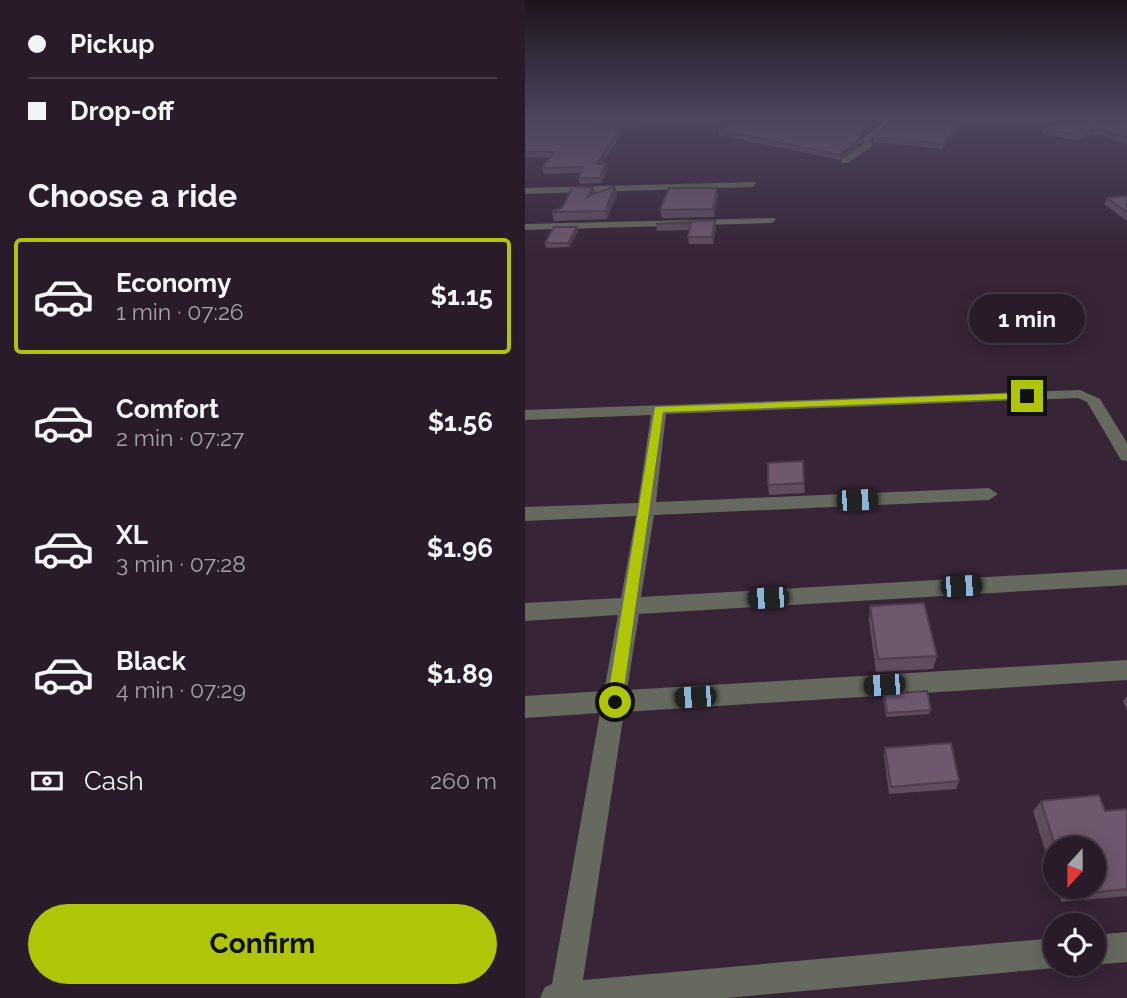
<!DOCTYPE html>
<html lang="en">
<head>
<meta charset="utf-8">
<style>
	body { margin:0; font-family:Raleway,sans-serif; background:#312431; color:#f1f3f6; height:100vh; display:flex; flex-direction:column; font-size:26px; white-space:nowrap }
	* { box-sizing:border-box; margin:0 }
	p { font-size:23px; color:#a5a1a8 }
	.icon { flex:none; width:38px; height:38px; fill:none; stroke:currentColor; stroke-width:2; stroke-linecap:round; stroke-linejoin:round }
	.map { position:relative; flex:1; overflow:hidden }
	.side { display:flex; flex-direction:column; background:#291b29; width:525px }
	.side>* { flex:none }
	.hud { display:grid; align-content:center; height:154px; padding:0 28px; background:#291b29 }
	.needle { width:46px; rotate:201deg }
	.tools { position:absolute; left:518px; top:836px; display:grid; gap:14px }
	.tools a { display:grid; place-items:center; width:63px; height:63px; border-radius:50%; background:#291b29; box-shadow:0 4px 18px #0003,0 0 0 2px #453946; font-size:35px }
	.end { position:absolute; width:32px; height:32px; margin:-16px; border:9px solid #afc506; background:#111; box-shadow:0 0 0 4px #111 }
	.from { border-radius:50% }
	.bubble { position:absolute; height:49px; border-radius:24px; background:#291b29; box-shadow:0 4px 18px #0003,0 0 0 2px #453946; font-size:23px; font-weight:700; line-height:49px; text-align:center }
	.car { position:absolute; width:21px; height:42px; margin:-21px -10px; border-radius:9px; box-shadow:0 0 5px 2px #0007; background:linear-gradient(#222 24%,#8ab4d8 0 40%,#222 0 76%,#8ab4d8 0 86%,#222 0) }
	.hud b { display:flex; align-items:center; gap:24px; height:66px; font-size:26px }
	.hud b+b { border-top:2px solid #453946 }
	.hud i { width:18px; height:18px; background:#f1f3f6 }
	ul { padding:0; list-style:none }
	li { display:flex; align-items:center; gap:21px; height:116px; margin:0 14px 10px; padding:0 14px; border:4px solid transparent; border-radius:7px }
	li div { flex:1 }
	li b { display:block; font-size:26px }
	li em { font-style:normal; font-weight:700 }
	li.selected { border-color:#afc506 }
	li>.icon { width:63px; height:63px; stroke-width:1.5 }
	h2 { padding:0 28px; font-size:32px; line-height:84px }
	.pay { display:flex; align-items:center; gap:18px; height:77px; padding:0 28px; font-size:26px }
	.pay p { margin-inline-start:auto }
	.cta { display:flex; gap:14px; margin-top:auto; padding:14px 28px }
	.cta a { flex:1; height:80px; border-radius:42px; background:#afc506; color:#111; font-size:28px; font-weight:700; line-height:80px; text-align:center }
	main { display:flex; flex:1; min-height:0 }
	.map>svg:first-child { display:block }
</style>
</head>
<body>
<main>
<section class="side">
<div class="hud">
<b><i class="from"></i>Pickup</b>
<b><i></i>Drop-off</b>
</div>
<h2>Choose a ride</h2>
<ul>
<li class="selected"><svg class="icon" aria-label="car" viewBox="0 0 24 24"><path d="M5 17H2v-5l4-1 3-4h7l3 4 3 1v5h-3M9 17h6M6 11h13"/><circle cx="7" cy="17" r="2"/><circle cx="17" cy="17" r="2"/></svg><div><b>Economy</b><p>1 min · 07:26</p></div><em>$1.15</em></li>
<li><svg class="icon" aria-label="car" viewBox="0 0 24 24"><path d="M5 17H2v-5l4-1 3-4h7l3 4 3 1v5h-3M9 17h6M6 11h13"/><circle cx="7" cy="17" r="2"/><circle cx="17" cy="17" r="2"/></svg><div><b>Comfort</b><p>2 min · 07:27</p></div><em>$1.56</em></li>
<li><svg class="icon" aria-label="car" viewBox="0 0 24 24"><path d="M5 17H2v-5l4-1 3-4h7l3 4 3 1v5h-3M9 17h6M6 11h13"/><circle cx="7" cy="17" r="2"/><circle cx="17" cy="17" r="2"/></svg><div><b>XL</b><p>3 min · 07:28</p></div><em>$1.96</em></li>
<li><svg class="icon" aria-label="car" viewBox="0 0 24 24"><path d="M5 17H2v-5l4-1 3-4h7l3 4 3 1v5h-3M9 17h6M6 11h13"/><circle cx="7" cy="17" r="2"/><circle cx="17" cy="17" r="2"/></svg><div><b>Black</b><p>4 min · 07:29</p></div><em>$1.89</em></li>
</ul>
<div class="pay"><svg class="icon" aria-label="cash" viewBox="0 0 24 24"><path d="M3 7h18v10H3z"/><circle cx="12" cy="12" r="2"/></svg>Cash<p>260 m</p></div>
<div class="cta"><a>Confirm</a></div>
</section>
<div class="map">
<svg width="602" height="998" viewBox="0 0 602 998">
	<rect width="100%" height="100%" fill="#372437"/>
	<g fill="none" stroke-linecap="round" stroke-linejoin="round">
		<g fill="#66695d" fill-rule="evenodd">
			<path d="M28 117H42L95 127 91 129Z"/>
			<path d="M364 117H371L345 140 347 146 323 163H317V159L340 143 338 138Z"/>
			<path d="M231 182 228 187 0 194V188Z"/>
			<path d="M249 218 251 220 246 223 0 230V224Z"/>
			<path d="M555 390 575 399 602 443V461L596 460 562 402 553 398 141 414 131 502 464 488 473 494 464 500 129 515 116 597 602 569V585L114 614 102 690 602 660V680L99 712 58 980 530 938V964H539L530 968 202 998H15L20 987 27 984 75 713 0 718V696L79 691 93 615 0 621V603L96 598 111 516 0 521V507L113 503 126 415 0 420V410Z"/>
			<path d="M602 932V962L569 965 567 964 569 935Z"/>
		</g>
	</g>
	<g fill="#5f4c5e">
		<path d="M0 117 94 129 95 135 77 164 82 170 77 183 55 184 53 178 55 173 19 174 17 168 25 158 0 157Z"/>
		<path d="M53 117H151L97 127Z"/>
		<path d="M319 117H360L354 121Z"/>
		<path d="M442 117 417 149 348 142 349 137Z"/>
		<path d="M537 117H602V144L568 133 554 141 517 134 519 129 541 118Z"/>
		<path d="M345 124V129L337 136V142L315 160 194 135 193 130Z"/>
		<path d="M90 186 92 194 82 219 29 221 27 212Z"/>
		<path d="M193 195 189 217 137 218 135 210Z"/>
		<path d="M602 196V221L579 204 582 198Z"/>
		<path d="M190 220 191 227 188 244H164L163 237 164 230 132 231 131 224Z"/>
		<path d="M52 227 53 231 44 247 21 248 20 243Z"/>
		<path d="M279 483 280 493 244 495 243 485Z"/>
		<path d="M345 606 412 656 408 669 351 672 344 620Z"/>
		<path d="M359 694 406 710 404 714 361 717 358 698Z"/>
		<path d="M602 696V710L598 701Z"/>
		<path d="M360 748 434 781 431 789 364 794 359 756Z"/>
		<path d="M516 801 580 811 602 809V896L536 902 532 887H569V849H530V883L508 811Z"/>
	</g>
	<g fill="#4d3e4c">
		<path d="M123 117H151L97 127 96 122Z"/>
		<path d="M439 117H442L417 149 418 144Z"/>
		<path d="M345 124V129L335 137 336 132Z"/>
		<path d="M569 127 568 133 554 141 556 136Z"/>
		<path d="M94 129 95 135 74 170 72 164Z"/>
		<path d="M337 137V142L315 160V155Z"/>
		<path d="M80 164 82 170 77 183 75 178Z"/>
		<path d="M90 186 92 194 82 219 80 211Z"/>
		<path d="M68 187 70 194 62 197Z"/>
		<path d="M192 188 193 195 189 217 188 209Z"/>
		<path d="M190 220 191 227 188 244 187 237Z"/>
		<path d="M52 227 53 231 44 247 43 243Z"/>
	</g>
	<g fill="#6e586d" stroke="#4d3e4c" stroke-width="2">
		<path d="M0 117H36L94 129 72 164H80L75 178H53L58 167 17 168 29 152H0Z"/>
		<path d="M74 117H123L96 122Z"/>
		<path d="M229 117H310L345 124 336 132 337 137 315 155 193 130Z"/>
		<path d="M370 117H439L418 144 349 137Z"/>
		<path d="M543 117H602V138L569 127 556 136 519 129Z"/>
		<path d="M90 186 80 211 27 212 38 207 47 187H68L62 197Z"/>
		<path d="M144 188H192L188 209 135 210Z"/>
		<path d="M602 196V212L582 198Z"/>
		<path d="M190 220 187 237H163L166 223 131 224Z"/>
		<path d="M29 227H52L43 243H20Z"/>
		<path d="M278 461 279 483 243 485V463Z"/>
		<path d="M399 603 412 656 353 659 345 606Z"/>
		<path d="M402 691 406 710 362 713 359 694Z"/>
		<path d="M426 743 434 781 366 787 360 748Z"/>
		<path d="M574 795 580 811 602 809V889L546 895 543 887H569V849H531L516 801Z"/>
	</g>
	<linearGradient id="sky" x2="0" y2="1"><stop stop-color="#1e141e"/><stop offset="0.46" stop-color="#4d455e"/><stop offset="1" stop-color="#4d455e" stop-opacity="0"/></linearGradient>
	<rect width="602" height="256" fill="url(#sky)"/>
	<path fill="#afc506" d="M502 393 505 398 138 412 97 702 90 710 84 707 82 702 130 407Z"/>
</svg>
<div class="tools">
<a><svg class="needle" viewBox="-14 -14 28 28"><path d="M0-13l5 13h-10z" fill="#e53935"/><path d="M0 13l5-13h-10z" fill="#a5a1a8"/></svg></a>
<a><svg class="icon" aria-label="locate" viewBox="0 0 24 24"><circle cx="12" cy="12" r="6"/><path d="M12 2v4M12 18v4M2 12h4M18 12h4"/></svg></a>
</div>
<i class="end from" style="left:90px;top:702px"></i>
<i class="end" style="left:502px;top:396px"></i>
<div class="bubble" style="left:444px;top:294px;width:116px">1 min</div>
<i class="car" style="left:332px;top:500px;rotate:88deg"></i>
<i class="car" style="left:436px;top:586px;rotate:87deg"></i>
<i class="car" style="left:243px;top:598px;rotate:267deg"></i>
<i class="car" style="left:359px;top:685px;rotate:266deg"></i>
<i class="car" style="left:170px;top:697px;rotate:266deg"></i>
</div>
</main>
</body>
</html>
